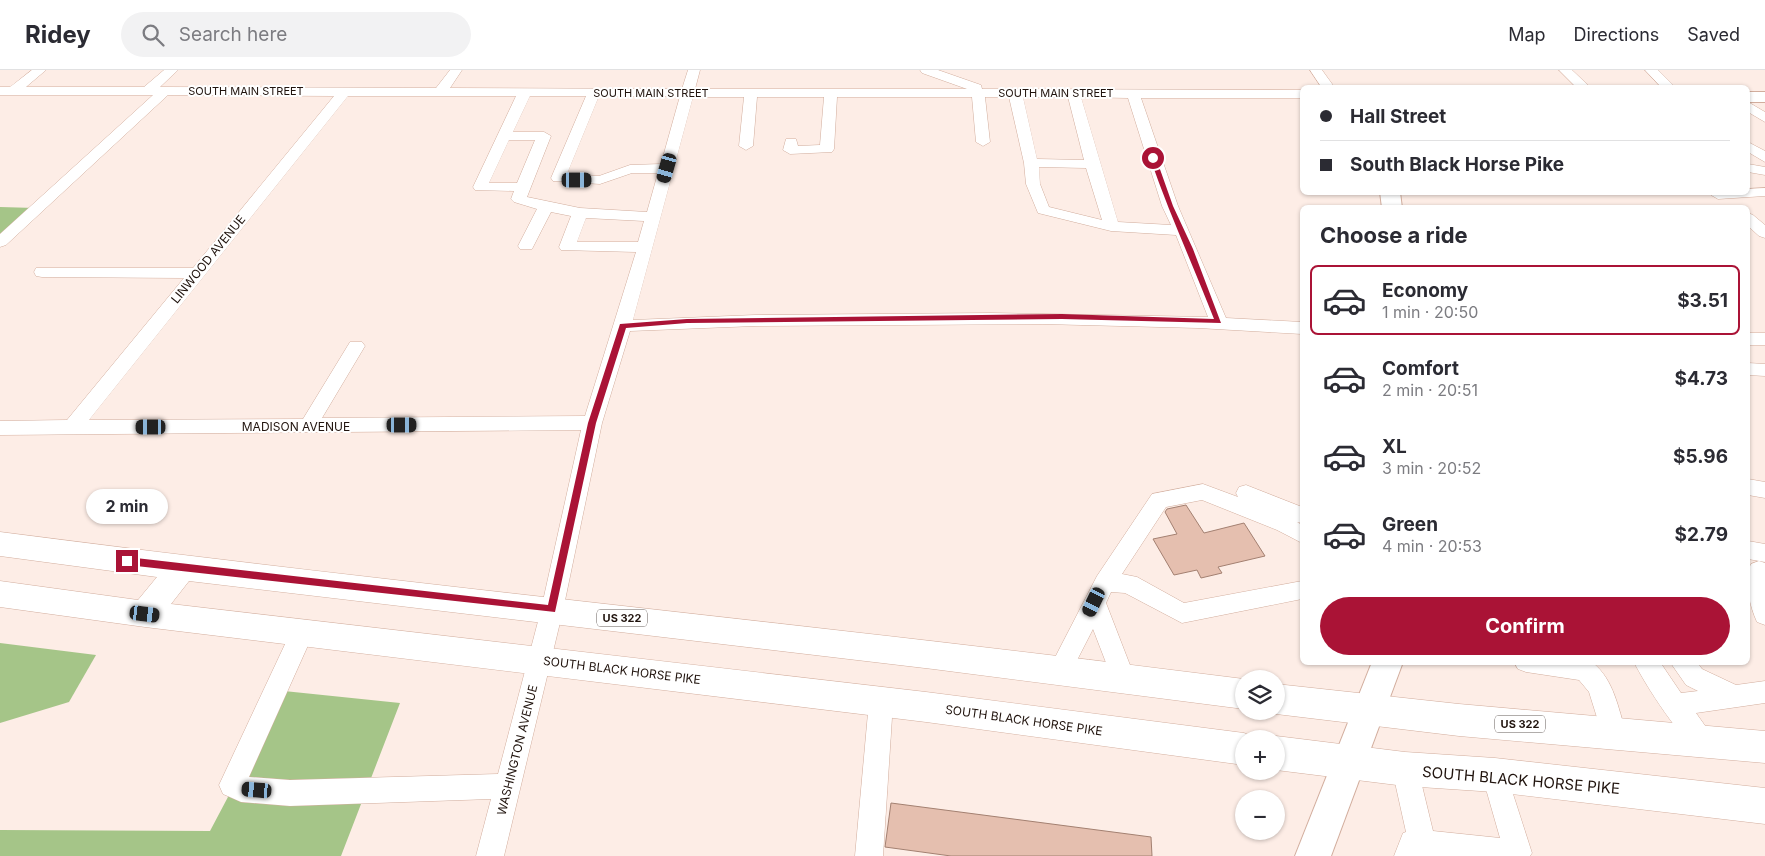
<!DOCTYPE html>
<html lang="en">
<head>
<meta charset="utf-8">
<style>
	body { margin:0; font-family:Inter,sans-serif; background:#f2f2f3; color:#2b2b33; height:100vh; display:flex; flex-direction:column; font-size:19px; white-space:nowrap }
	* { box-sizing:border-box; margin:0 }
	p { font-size:16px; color:#7c7c81 }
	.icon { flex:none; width:28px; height:28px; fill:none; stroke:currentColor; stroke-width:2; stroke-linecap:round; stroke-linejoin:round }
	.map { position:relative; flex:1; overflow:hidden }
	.drawer { position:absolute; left:1300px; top:135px; width:450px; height:460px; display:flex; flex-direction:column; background:#fff; border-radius:8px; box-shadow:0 1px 4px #0004 }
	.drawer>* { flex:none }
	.guide { position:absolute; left:1300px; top:15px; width:450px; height:110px; border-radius:8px; box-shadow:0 1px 4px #0004; display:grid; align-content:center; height:110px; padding:0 20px; background:#fff }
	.controls { position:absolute; left:1235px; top:600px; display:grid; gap:10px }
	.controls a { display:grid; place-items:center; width:50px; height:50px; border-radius:50%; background:#fff; box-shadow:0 1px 4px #0004; font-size:25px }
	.end { position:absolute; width:22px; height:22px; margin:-11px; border:6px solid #aa1336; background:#fff; box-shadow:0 0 0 2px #fff }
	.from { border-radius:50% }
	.bubble { position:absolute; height:35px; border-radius:18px; background:#fff; box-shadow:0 1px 4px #0004; font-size:16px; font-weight:700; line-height:35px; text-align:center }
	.car { position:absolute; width:15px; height:30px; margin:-15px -8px; border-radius:6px; box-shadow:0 0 4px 1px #0007; background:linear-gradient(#222 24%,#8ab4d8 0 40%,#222 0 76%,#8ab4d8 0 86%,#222 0) }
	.guide b { display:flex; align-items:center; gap:18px; height:48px; font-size:19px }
	.guide b+b { border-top:1px solid #e1e1e2 }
	.guide i { width:12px; height:12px; background:#2b2b33 }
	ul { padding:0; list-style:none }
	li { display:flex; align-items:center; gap:15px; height:70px; margin:0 10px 8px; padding:0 10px; border:2px solid transparent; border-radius:8px }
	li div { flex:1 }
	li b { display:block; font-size:19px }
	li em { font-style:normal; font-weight:700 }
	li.current { border-color:#aa1336 }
	li>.icon { width:45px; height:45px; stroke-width:1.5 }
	h2 { padding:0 20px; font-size:22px; line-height:60px }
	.button { display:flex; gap:10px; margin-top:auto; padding:10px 20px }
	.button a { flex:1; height:58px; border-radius:30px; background:#aa1336; color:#fff; font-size:20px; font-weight:700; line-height:58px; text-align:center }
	header { display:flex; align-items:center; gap:30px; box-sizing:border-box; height:70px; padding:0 25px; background:#fff; border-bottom:1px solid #e1e1e2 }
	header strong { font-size:24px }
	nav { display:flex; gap:28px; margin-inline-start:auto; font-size:18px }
	.search { width:350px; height:45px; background:#f2f2f3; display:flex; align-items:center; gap:12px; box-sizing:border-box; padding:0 18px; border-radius:28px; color:#7c7c81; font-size:19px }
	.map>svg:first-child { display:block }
</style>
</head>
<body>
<header>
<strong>Ridey</strong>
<div class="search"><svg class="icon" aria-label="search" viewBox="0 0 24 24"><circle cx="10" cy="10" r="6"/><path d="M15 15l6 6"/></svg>Search here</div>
<nav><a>Map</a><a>Directions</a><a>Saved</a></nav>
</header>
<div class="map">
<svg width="1765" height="786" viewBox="0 0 1765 786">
	<rect width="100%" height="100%" fill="#fdede6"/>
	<g fill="#a5c588">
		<path d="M0 137 35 138 0 171Z"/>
		<path d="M0 573 96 585 69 632 0 653Z"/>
		<path d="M284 621 400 633 341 786H0V760L210 761Z"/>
	</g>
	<g fill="#e5bfaf" stroke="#a38071">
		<path d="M1186 435 1204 463 1244 453 1265 486 1218 497 1222 503 1201 508 1197 500 1174 505 1153 469 1177 464 1165 442 1167 439Z"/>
		<path d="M891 733 1151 767 1152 786H951L885 777Z"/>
	</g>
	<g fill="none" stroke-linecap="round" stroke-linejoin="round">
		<g stroke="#d2ad9d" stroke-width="1">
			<g id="minor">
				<path d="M32 0H46L26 17H144L164 0H178L160 17 436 18 450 0H462L450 18 682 19 688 0H700L695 19H967L922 3 920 0H938L981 15 982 19 1302 20V28H1141L1178 136 1226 248 1302 252V264L1198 258 1043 254 755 256 630 261 602 353 563 540 504 786H476L491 729 290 736 241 732 223 724 219 715 294 555 302 552 310 555 314 562 249 707 290 710 498 704 541 540 581 360 0 365V351L67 350 184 208 42 207 36 206 34 202 36 198H193L334 26 168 25 6 175 0 177V164L153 25H0V17H10ZM348 26H516L473 117 475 120 514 121 511 129 514 132 537 139 518 176 520 179H532L551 142 571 146 559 177 561 180 636 182 585 346 322 348 365 276 362 272H350L303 349 89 350ZM530 26H586L551 108 553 111 600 114 632 103H658L647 142 580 138 527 127 551 66 544 62H513ZM599 26H680L661 94 630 95 599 106 567 104ZM693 27H744L739 76 746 80 753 76 757 27H824L820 75 798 76 796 69H786L783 80 790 84 832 82 834 79 837 27H972L976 72 983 76 990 72 985 27H1009L1024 93 1026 114 1038 143 1111 161 1176 165 1208 247 991 243 755 245 633 250ZM1023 27H1068L1084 90 1037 89ZM1081 27 1128 28 1162 136 1171 155 1118 152ZM509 70H535L517 113H489ZM1039 97 1086 98 1102 150 1049 137 1040 114ZM586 148 644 151 638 172H577Z"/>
				<path d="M1310 0H1322L1335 18H1322Z"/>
				<path d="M1559 0H1572L1591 18H1577Z"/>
				<path d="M1645 0H1658L1676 18H1662Z"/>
				<path d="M1748 32 1765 42V52L1748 42Z"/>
				<path d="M1748 72 1765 81V92L1748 82Z"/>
				<path d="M1748 94 1765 97V105L1748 102Z"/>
				<path d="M1765 118V126L1718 129 1711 125 1712 122H1748V119Z"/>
				<path d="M1748 143 1753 145 1765 155V168L1759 166 1748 156Z"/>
				<rect x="1748" y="263" width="17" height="12"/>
				<path d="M1748 293 1765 294V306L1748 305Z"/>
				<path d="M1748 409 1765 412V428L1748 425Z"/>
				<path d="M1203 414 1238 427 1236 423 1239 417 1246 415 1302 437V453L1297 452 1302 455V473L1277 460 1202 430 1166 437 1122 504 1137 507 1184 533 1302 511V529L1182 553 1125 523 1111 522 1106 533 1135 608 1131 616 1123 619 1115 616 1093 559 1068 608 1060 612 1052 608 1048 601 1097 506 1152 424Z"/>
				<path d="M1748 471 1765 474V492L1748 489Z"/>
				<path d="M1759 491 1765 493V555L1757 552C1750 537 1743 509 1751 494Z"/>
				<path d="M1514 592 1593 593C1614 610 1618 638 1626 662L1622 670 1613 674 1604 670 1589 622 1579 610 1526 602 1518 599Z"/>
				<path d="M1634 592H1660L1681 623 1698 621 1686 615 1670 592H1697L1702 599 1736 615 1765 611V633L1696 643 1716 671 1712 679 1703 683C1684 676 1644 613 1634 592Z"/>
				<path d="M881 621 890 624 893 632 883 786H855L869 632 872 624Z"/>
				<path d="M1405 687 1414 690 1418 699 1433 761 1500 768 1482 705 1486 696 1495 693 1504 696 1532 783 1530 786H1394L1403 763 1406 762 1392 699 1396 690Z"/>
			</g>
		</g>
		<g stroke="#d2ad9d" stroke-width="2">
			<g id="major">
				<rect x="1748" y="22" width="17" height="10"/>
				<path d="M1380 122H1400L1402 138H1382Z"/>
				<path d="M1372 592H1403L1331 786H1295Z"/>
			</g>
		</g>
		<g stroke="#d2ad9d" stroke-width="1">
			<g id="highway">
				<path d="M0 462C414 516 830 556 1244 609V639L933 599 189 511 171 534 926 622 1244 663 1257 669H1244V695L926 652 145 557 0 537V511L138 530 157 507 0 486Z"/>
				<path d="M1276 614 1459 634 1765 661V693L1459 666 1276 644 1268 641H1276Z"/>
				<path d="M1276 666 1405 682 1495 688 1765 718V754L1495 722 1405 716 1276 700V669H1270Z"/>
			</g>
		</g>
		<use href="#minor" fill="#fff" fill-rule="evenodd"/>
		<use href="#major" fill="#fff" fill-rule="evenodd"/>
		<use href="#highway" fill="#fff" fill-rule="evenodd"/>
	</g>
	<path fill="#aa1336" d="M1153 86 1156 88 1173 136 1193 179 1221 253 1062 249 687 253 626 258 596 353 555 542 127 495 122 491 127 487 548 535 588 353 620 254 687 249 1062 244 1214 249C1193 195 1169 143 1150 88Z"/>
	<g text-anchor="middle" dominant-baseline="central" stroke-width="4" stroke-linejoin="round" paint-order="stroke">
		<g font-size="11" fill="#20130d" stroke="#fff">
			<text x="246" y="21">SOUTH MAIN STREET</text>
			<text x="651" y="23">SOUTH MAIN STREET</text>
			<text x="1056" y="23">SOUTH MAIN STREET</text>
		</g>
		<g fill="#fff" stroke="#635a56" stroke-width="1">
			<rect x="597" y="539.5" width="50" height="17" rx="4"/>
			<rect x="1495" y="645.5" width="50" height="17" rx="4"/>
		</g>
		<g font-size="11" font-weight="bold" fill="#20130d">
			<text x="622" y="548">US 322</text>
			<text x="1520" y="654">US 322</text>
		</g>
		<g font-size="12" fill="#20130d" stroke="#fff">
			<text transform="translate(208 189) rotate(-51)">LINWOOD AVENUE</text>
			<text x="296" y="356">MADISON AVENUE</text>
			<text transform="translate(622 600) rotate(7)">SOUTH BLACK HORSE PIKE</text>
			<text transform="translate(1024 650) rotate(8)">SOUTH BLACK HORSE PIKE</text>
			<text transform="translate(517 680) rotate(-76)">WASHINGTON AVENUE</text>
		</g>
		<g font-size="15" fill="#20130d" stroke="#fff">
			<text transform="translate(1521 710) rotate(5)">SOUTH BLACK HORSE PIKE</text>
		</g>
	</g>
</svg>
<div class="controls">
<a><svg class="icon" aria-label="layers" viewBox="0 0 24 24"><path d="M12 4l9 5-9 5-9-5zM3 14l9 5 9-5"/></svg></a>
<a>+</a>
<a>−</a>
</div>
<i class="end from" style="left:1153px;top:88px"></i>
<i class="end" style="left:127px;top:491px"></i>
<div class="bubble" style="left:86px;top:419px;width:82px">2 min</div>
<i class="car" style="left:667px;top:98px;rotate:196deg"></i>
<i class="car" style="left:577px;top:110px;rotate:90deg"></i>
<i class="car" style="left:402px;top:355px;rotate:90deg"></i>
<i class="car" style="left:151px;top:357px;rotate:270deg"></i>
<i class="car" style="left:1094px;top:532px;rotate:206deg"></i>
<i class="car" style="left:145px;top:544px;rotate:97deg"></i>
<i class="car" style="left:257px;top:720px;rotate:275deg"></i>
<div class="guide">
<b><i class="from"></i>Hall Street</b>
<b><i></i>South Black Horse Pike</b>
</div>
<section class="drawer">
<h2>Choose a ride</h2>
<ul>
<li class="current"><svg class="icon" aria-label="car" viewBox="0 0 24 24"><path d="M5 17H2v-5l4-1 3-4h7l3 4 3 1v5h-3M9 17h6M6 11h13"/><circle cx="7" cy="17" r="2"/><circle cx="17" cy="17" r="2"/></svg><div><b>Economy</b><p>1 min · 20:50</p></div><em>$3.51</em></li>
<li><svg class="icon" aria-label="car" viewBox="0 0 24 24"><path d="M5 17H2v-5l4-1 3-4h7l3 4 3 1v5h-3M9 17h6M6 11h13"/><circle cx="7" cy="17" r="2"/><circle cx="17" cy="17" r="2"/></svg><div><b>Comfort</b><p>2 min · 20:51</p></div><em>$4.73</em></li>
<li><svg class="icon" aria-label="car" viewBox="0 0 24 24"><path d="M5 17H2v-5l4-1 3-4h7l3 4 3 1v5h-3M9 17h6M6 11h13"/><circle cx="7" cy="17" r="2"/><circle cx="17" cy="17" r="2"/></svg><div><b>XL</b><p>3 min · 20:52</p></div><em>$5.96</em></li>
<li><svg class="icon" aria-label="car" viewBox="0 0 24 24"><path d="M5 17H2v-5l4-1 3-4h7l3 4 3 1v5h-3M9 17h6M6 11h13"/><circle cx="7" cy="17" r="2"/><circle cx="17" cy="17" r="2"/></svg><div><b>Green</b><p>4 min · 20:53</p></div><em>$2.79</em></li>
</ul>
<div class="button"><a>Confirm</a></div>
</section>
</div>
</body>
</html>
